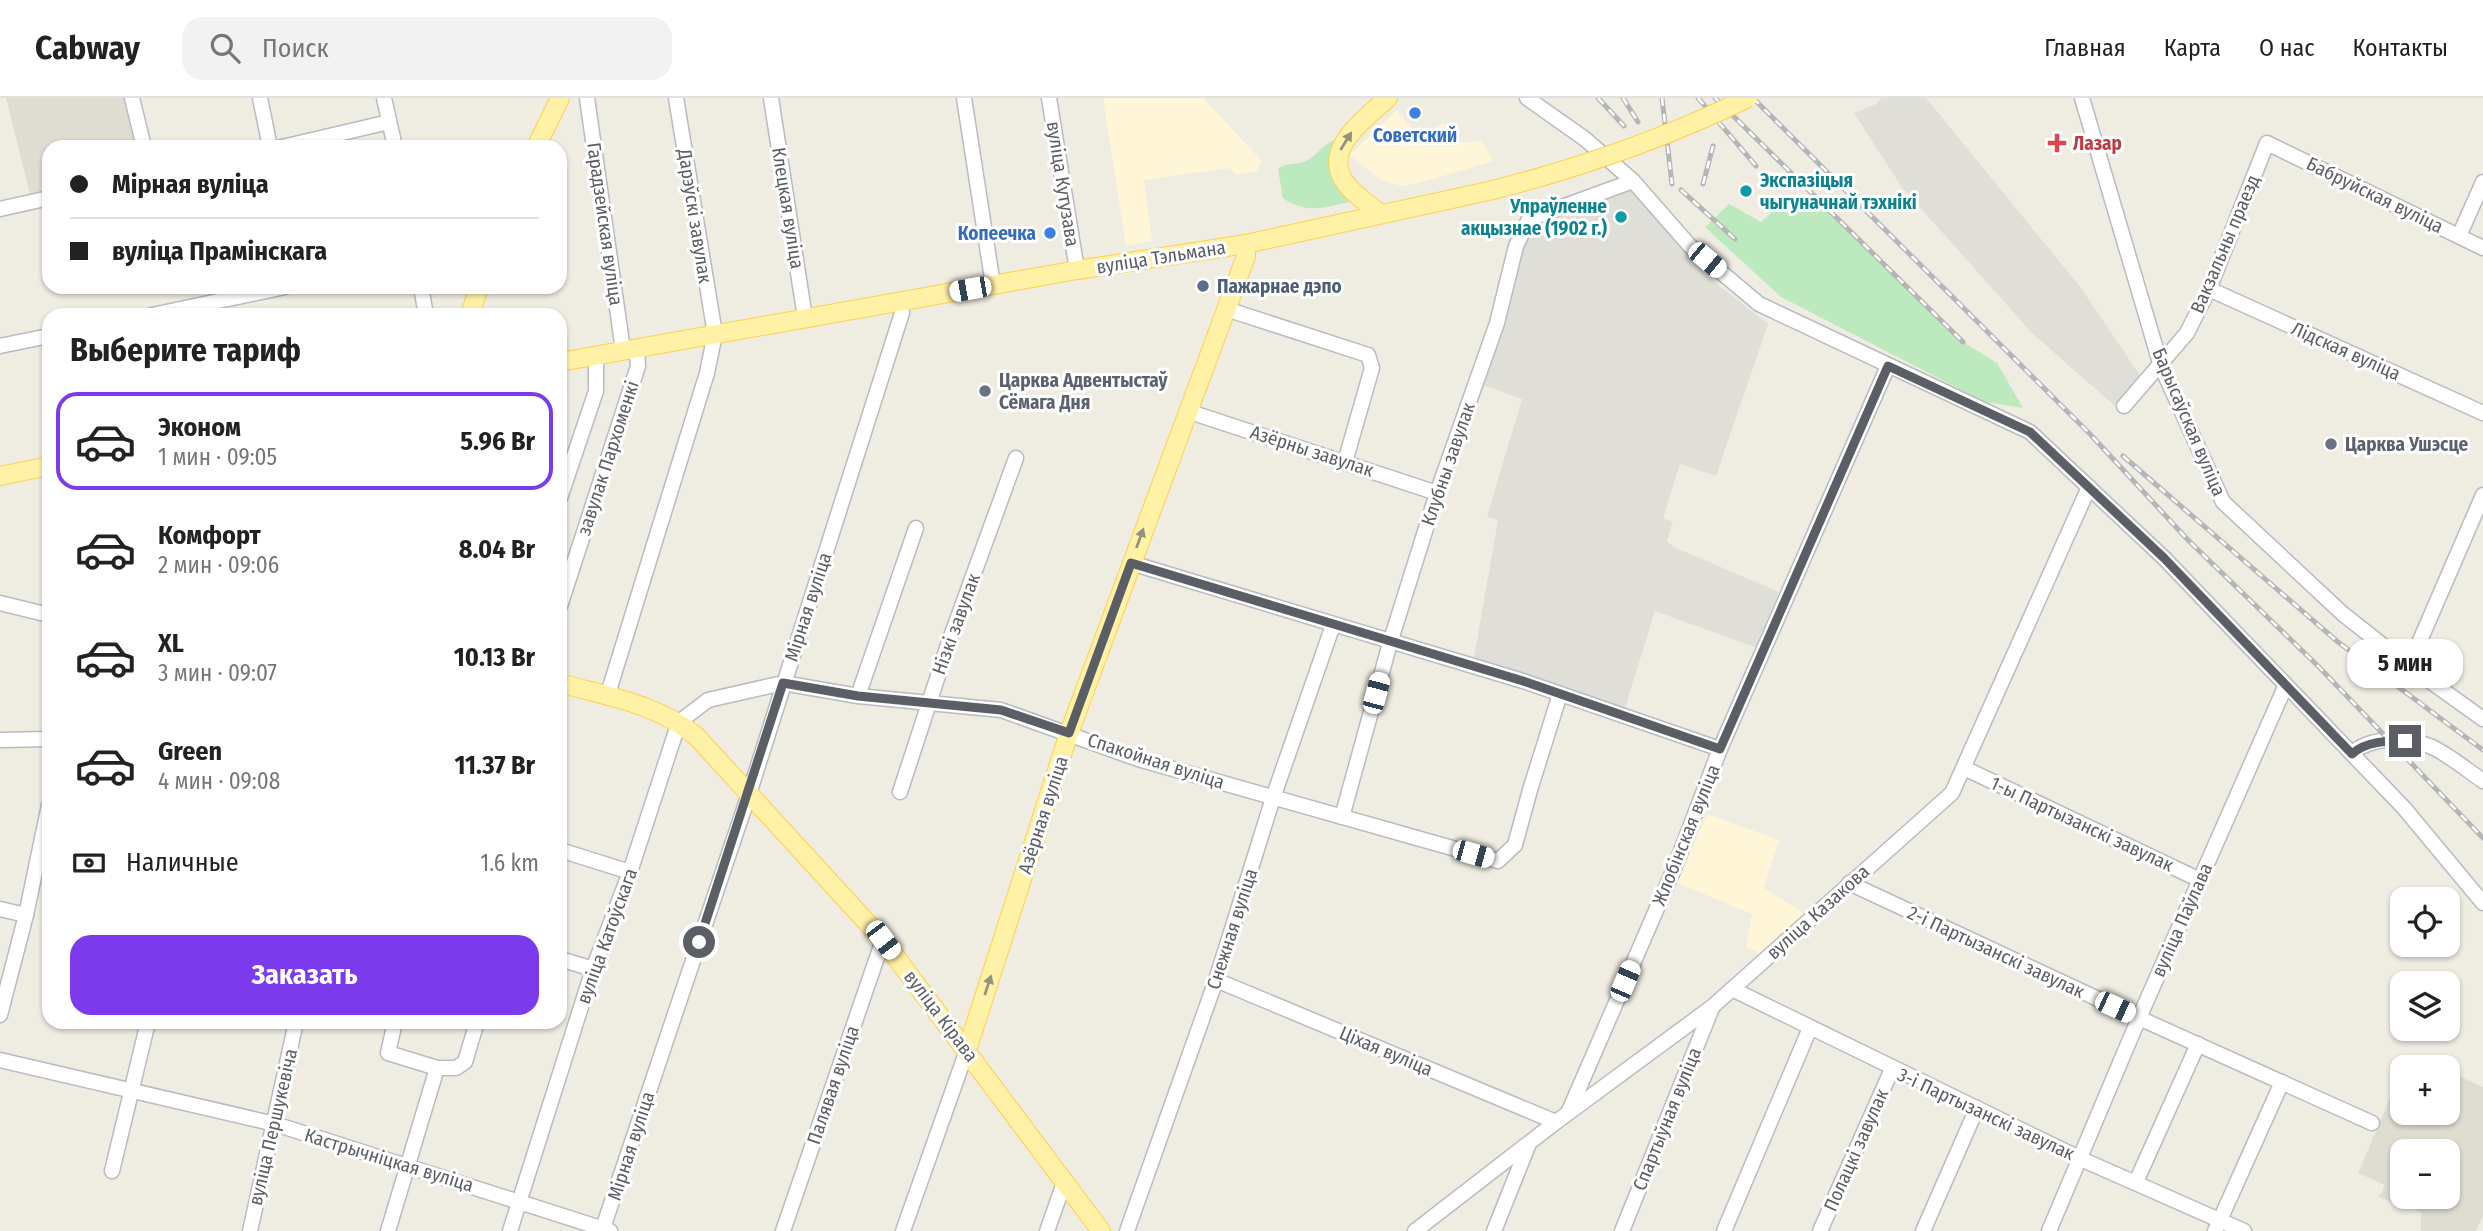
<!DOCTYPE html>
<html lang="ru">
<head>
<meta charset="utf-8">
<style>
	body { margin:0; font-family:"Fira Sans Condensed",sans-serif; background:#f2f2f2; color:#222; height:100vh; display:flex; flex-direction:column; font-size:26px; white-space:nowrap }
	* { box-sizing:border-box; margin:0 }
	p { font-size:23px; color:#767676 }
	.icon { flex:none; width:38px; height:38px; fill:none; stroke:currentColor; stroke-width:2; stroke-linecap:round; stroke-linejoin:round }
	.map { position:relative; flex:1; overflow:hidden }
	.sheet { position:absolute; left:42px; top:210px; width:525px; height:721px; display:flex; flex-direction:column; background:#fff; border-radius:21px; box-shadow:0 2px 5px #0004 }
	.sheet>* { flex:none }
	.banner { position:absolute; left:42px; top:42px; width:525px; height:154px; border-radius:21px; box-shadow:0 2px 5px #0004; display:grid; align-content:center; height:154px; padding:0 28px; background:#fff }
	.controls { position:absolute; left:2390px; top:789px; display:grid; gap:14px }
	.controls a { display:grid; place-items:center; width:70px; height:70px; border-radius:14px; background:#fff; box-shadow:0 2px 5px #0004; font-size:35px }
	.end { position:absolute; width:32px; height:32px; margin:-16px; border:9px solid #5b5f65; background:#fff; box-shadow:0 0 0 4px #fff }
	.from { border-radius:50% }
	.bubble { position:absolute; height:49px; border-radius:21px; background:#fff; box-shadow:0 2px 5px #0004; font-size:23px; font-weight:700; line-height:49px; text-align:center }
	.car { position:absolute; width:21px; height:42px; margin:-21px -10px; border-radius:9px; box-shadow:0 0 5px 2px #0007; background:linear-gradient(#fff 24%,#345 0 40%,#fff 0 76%,#345 0 86%,#fff 0) }
	.banner b { display:flex; align-items:center; gap:24px; height:66px; font-size:26px }
	.banner b+b { border-top:2px solid #e0e0e0 }
	.banner i { width:18px; height:18px; background:#222 }
	ul { padding:0; list-style:none }
	li { display:flex; align-items:center; gap:21px; height:98px; margin:0 14px 10px; padding:0 14px; border:4px solid transparent; border-radius:21px }
	li div { flex:1 }
	li b { display:block; font-size:26px }
	li em { font-style:normal; font-weight:700 }
	li.active { border-color:#7c3aed }
	li>.icon { width:63px; height:63px; stroke-width:1.5 }
	h2 { padding:0 28px; font-size:32px; line-height:84px }
	.pay { display:flex; align-items:center; gap:18px; height:77px; padding:0 28px; font-size:26px }
	.pay p { margin-inline-start:auto }
	.primary-button { display:flex; gap:14px; margin-top:auto; padding:14px 28px }
	.primary-button a { flex:1; height:80px; border-radius:21px; background:#7c3aed; color:#fff; font-size:28px; font-weight:700; line-height:80px; text-align:center }
	header { display:flex; align-items:center; gap:42px; box-sizing:border-box; height:98px; padding:0 35px; background:#fff; border-bottom:2px solid #e0e0e0 }
	header strong { font-size:33px }
	nav { display:flex; gap:38px; margin-inline-start:auto; font-size:24px }
	.search { width:490px; height:63px; background:#f2f2f2; display:flex; align-items:center; gap:18px; box-sizing:border-box; padding:0 24px; border-radius:21px; color:#767676; font-size:26px }
	.map>svg:first-child { display:block }
</style>
</head>
<body>
<header>
<strong>Cabway</strong>
<div class="search"><svg class="icon" aria-label="search" viewBox="0 0 24 24"><circle cx="10" cy="10" r="6"/><path d="M15 15l6 6"/></svg>Поиск</div>
<nav><a>Главная</a><a>Карта</a><a>О нас</a><a>Контакты</a></nav>
</header>
<div class="map">
<svg width="2483" height="1133" viewBox="0 0 2483 1133">
	<rect width="100%" height="100%" fill="#efece2"/>
	<g fill="#fff6d7">
		<path d="M1103 0H1203L1262 63 1257 73 1237 77 1229 70 1144 82 1152 143 1126 148Z"/>
		<path d="M1397 12 1414 33 1420 29 1426 35 1444 24 1461 45 1481 43 1494 63 1415 86 1401 88 1381 82 1349 57Z"/>
		<path d="M1707 716 1779 742 1764 790 1806 817 1764 857 1746 849 1752 816 1677 785Z"/>
	</g>
	<g fill="#dfded7">
		<path d="M1882 0H1926L2081 190 2143 282 2115 308 2032 235 1901 88 1854 15 1876 6Z"/>
		<path d="M1630 87 1707 178 1768 226 1716 378 1680 366 1663 420 1673 424 1667 443 1674 449 1779 494 1755 549 1655 513 1624 613 1474 560 1498 422 1487 419 1522 301 1480 286 1527 132 1536 122Z"/>
	</g>
	<g fill="#dfdcd1" fill-rule="evenodd">
		<path d="M6 0H132L144 49H49V100L32 104Z"/>
		<path d="M2403 970V1015H2448V973L2483 989V1117L2476 1133H2421V1114L2379 1099 2385 1087 2358 1075ZM2403 1054H2448V1099H2403Z"/>
	</g>
	<g fill="#bce9bd">
		<path d="M1335 42 1334 53 1349 104C1324 110 1305 116 1283 100L1278 71C1286 64 1297 67 1306 63 1318 57 1323 46 1335 42Z"/>
		<path d="M1815 99 1963 244 1997 265 2023 310 1985 304 1781 199 1705 129 1729 106 1761 124 1779 108Z"/>
	</g>
	<g fill="none" stroke-linecap="round" stroke-linejoin="round">
		<g stroke="#b8bbc0" stroke-width="17">
			<g id="minor">
				<path d="M132 0 144 49"/>
				<path d="M260 0 270 49"/>
				<path d="M384 0 395 49"/>
				<path d="M587 0 623 252"/>
				<path d="M771 0 805 220"/>
				<path d="M964 0 993 187"/>
				<path d="M1049 0 1077 172"/>
				<path d="M1527 0 1585 41 1633 83 1690 148 1759 206 2030 334 2164 460 2404 710 2483 805"/>
				<path d="M2082 0 2161 268 2223 404 2343 516 2409 568 2483 621"/>
				<path d="M282 49 389 24"/>
				<path d="M0 111 49 100"/>
				<path d="M2459 138 2483 84"/>
				<path d="M421 189 426 217"/>
				<path d="M2209 191 2483 315"/>
				<path d="M1226 211 1368 257 1372 270 1345 364"/>
				<path d="M152 217 285 189"/>
				<path d="M0 248 49 238"/>
				<path d="M2124 308 2187 235 2209 191 2267 45 2483 150"/>
				<path d="M1187 313 1437 395"/>
				<path d="M560 400 596 293V257"/>
				<path d="M1131 465 1523 583 1720 651"/>
				<path d="M0 505 49 517"/>
				<path d="M560 508 638 268 637 250"/>
				<path d="M2409 568 2483 397"/>
				<path d="M858 598 916 430"/>
				<path d="M607 599 707 275 715 236 676 0"/>
				<path d="M0 642 49 641"/>
				<path d="M2352 655C2372 638 2408 639 2432 649 2449 657 2467 672 2483 683"/>
				<path d="M1964 670 2200 782"/>
				<path d="M900 694 949 544 1016 360"/>
				<path d="M1342 719 1390 545 1437 395 1497 225 1516 148 1529 121 1633 83"/>
				<path d="M560 752 630 774"/>
				<path d="M1849 785 2139 920 2372 1025"/>
				<path d="M0 811 26 817"/>
				<path d="M560 861 593 871"/>
				<path d="M1216 882 1556 1024"/>
				<path d="M1732 891 2081 1061 2244 1133"/>
				<path d="M0 917 26 817 49 707"/>
				<path d="M395 924 388 955 437 970"/>
				<path d="M0 962 275 1026 610 1133"/>
				<path d="M1569 1013 1674 771 1720 651 1888 268"/>
				<path d="M112 1073 148 924"/>
				<path d="M2136 1084 2198 946"/>
				<path d="M250 1133 296 924"/>
				<path d="M388 1133 437 970H456L465 964 477 924"/>
				<path d="M510 1133 593 871 630 774 679 624 708 602 783 585 858 598 1001 612 1138 661 1498 763 1515 747 1530 692 1560 596"/>
				<path d="M602 1133 749 696 902 215 900 203"/>
				<path d="M783 1133 883 842"/>
				<path d="M903 1133 967 952"/>
				<path d="M1047 1133 1064 1085"/>
				<path d="M1127 1133 1216 882 1273 700 1333 527"/>
				<path d="M1415 1133 1556 1024 1712 909 1952 695 2089 389"/>
				<path d="M1494 1133 1528 1048"/>
				<path d="M1622 1133 1712 910"/>
				<path d="M1724 1133 1810 930"/>
				<path d="M1820 1133 1892 971"/>
				<path d="M1923 1133 1977 1010"/>
				<path d="M2049 1133 2139 920 2285 589"/>
				<path d="M2215 1133 2282 984"/>
			</g>
		</g>
		<g stroke="#ffcf4b" stroke-width="20">
			<g id="major">
				<path d="M536 49 560 0"/>
				<path d="M1380 115C1369 107 1356 98 1347 87 1319 52 1365 21 1388 0"/>
				<path d="M470 217 479 189"/>
				<path d="M560 264 1077 172 1246 146 1493 92"/>
				<path d="M0 378 49 368"/>
				<path d="M560 585C608 599 656 605 696 638L883 842 1101 1133"/>
				<path d="M967 952 1069 635 1246 158V146"/>
			</g>
		</g>
		<use href="#minor" stroke="#fff" stroke-width="14"/>
		<use href="#major" stroke="#fff2a7" stroke-width="18"/>
		<g stroke="#b4b5b6" stroke-width="5">
			<g id="rail">
				<path d="M1598 0 1624 28"/>
				<path d="M1623 0 1638 24"/>
				<path d="M1662 0 1672 86"/>
				<path d="M1698 0 1756 68"/>
				<path d="M1715 0 1963 244"/>
				<path d="M1753 0 2090 336 2188 442 2318 568 2483 740"/>
				<path d="M1703 86 1713 48"/>
				<path d="M1681 92 1735 141"/>
				<path d="M2123 358 2338 544 2483 652"/>
			</g>
		</g>
		<use href="#rail" stroke="#fff" stroke-width="2.5" stroke-dasharray="8" stroke-linecap="butt"/>
		<g stroke="#ffcf4b" stroke-width="20" stroke-linecap="butt">
			<path id="major-bridge" d="M1493 92C1583 69 1664 41 1748 0"/>
		</g>
		<use href="#major-bridge" stroke="#fff2a7" stroke-width="18"/>
	</g>
	<defs><path id="oneway-solid" d="M-6-.8H1V-3.2L6.5 0L1 3.2V.8H-6Z" transform="scale(1.75)"/></defs>
	<g fill="#94927c">
		<use href="#oneway-solid" transform="translate(1346 43) rotate(-58)"/>
		<use href="#oneway-solid" transform="translate(1140 440) rotate(-70)"/>
		<use href="#oneway-solid" transform="translate(988 887) rotate(-72)"/>
	</g>
	<g fill="none" stroke-linecap="round" stroke-linejoin="round">
		<path stroke="#5b5f65" stroke-width="9" d="M699 844 783 585 858 598 1001 612 1069 635 1131 465 1523 583 1720 651 1888 268 2030 334 2164 460 2352 656C2366 643 2387 643 2405 643"/>
	</g>
	<g fill="#3f7fe0" stroke="#fff" stroke-width="2.5">
		<circle cx="1415" cy="15" r="7"/>
		<circle cx="1050" cy="135" r="7"/>
	</g>
	<path fill="#e0444e" stroke="#fff" stroke-width="2.5" d="M2053.5 34.5h7v7h7v7h-7v7h-7v-7h-7v-7h7z"/>
	<g fill="#0f9aa8" stroke="#fff" stroke-width="2.5">
		<circle cx="1746" cy="93" r="7"/>
		<circle cx="1621" cy="119" r="7"/>
	</g>
	<circle fill="#5c6f8a" stroke="#fff" stroke-width="2.5" cx="1203" cy="188" r="7"/>
	<g fill="#6b7280" stroke="#fff" stroke-width="2.5">
		<circle cx="985" cy="293" r="7"/>
		<circle cx="2331" cy="346" r="7"/>
	</g>
	<g text-anchor="middle" dominant-baseline="central" stroke-width="6" stroke-linejoin="round" paint-order="stroke">
		<g font-size="19" font-weight="bold" fill="#366cbe" stroke="#fff">
			<text x="1415" y="37">Советский</text>
			<text x="1036" y="135" text-anchor="end">Копеечка</text>
		</g>
		<g font-size="19" font-weight="bold" fill="#be3a42" stroke="#fff" text-anchor="start">
			<text x="2073" y="45">Лазар</text>
		</g>
		<g font-size="19" font-weight="bold" fill="#0d838f" stroke="#fff" text-anchor="start">
			<text x="1760" y="82">Экспазіцыя<tspan x="1760" dy="22">чыгуначнай тэхнікі</tspan></text>
			<text x="1607" y="108" text-anchor="end">Упраўленне<tspan x="1607" dy="22">акцызнае (1902 г.)</tspan></text>
		</g>
		<g font-size="19" fill="#5b5f65" stroke="#fff">
			<text transform="translate(1063 86) rotate(81)">вуліца Кутузава</text>
			<text transform="translate(2375 97) rotate(26)">Бабруйская вуліца</text>
			<text transform="translate(788 110) rotate(81)">Клецкая вуліца</text>
			<text transform="translate(695 118) rotate(81)">Дарэўскі завулак</text>
			<text transform="translate(605 126) rotate(82)">Гарадзейская вуліца</text>
			<text transform="translate(2225 146) rotate(-67)">Вакзальны праезд</text>
			<text transform="translate(1161 159) rotate(-9)">вуліца Тэльмана</text>
			<text transform="translate(2346 253) rotate(24)">Лідская вуліца</text>
			<text transform="translate(2189 324) rotate(67)">Барысаўская вуліца</text>
			<text transform="translate(1312 353) rotate(18)">Азёрны завулак</text>
			<text transform="translate(608 360) rotate(-72)">завулак Пархоменкі</text>
			<text transform="translate(1448 366) rotate(-71)">Клубны завулак</text>
			<text transform="translate(808 509) rotate(-72)">Мірная вуліца</text>
			<text transform="translate(956 526) rotate(-70)">Нізкі завулак</text>
			<text transform="translate(1156 663) rotate(18)">Спакойная вуліца</text>
			<text transform="translate(1043 717) rotate(-72)">Азёрная вуліца</text>
			<text transform="translate(2082 726) rotate(25)">1-ы Партызанскі завулак</text>
			<text transform="translate(1686 737) rotate(-68)">Жлобінская вуліца</text>
			<text transform="translate(1818 814) rotate(-42)">вуліца Казакова</text>
			<text transform="translate(2182 822) rotate(-66)">вуліца Паўлава</text>
			<text transform="translate(1232 831) rotate(-72)">Снежная вуліца</text>
			<text transform="translate(607 838) rotate(-70)">вуліца Катоўскага</text>
			<text transform="translate(1996 854) rotate(25)">2-і Партызанскі завулак</text>
			<text transform="translate(941 918) rotate(53)">вуліца Кірава</text>
			<text transform="translate(1386 953) rotate(23)">Ціхая вуліца</text>
			<text transform="translate(833 987) rotate(-71)">Палявая вуліца</text>
			<text transform="translate(1986 1016) rotate(25)">3-і Партызанскі завулак</text>
			<text transform="translate(1667 1021) rotate(-68)">Спартыўная вуліца</text>
			<text transform="translate(273 1029) rotate(-77)">вуліца Першукевіча</text>
			<text transform="translate(631 1048) rotate(-72)">Мірная вуліца</text>
			<text transform="translate(1856 1052) rotate(-66)">Полацкі завулак</text>
			<text transform="translate(389 1062) rotate(17)">Кастрычніцкая вуліца</text>
		</g>
		<g font-size="19" font-weight="bold" fill="#4e5e75" stroke="#fff" text-anchor="start">
			<text x="1217" y="188">Пажарнае дэпо</text>
		</g>
		<g font-size="19" font-weight="bold" fill="#5b616d" stroke="#fff" text-anchor="start">
			<text x="999" y="282">Царква Адвентыстаў<tspan x="999" dy="22">Сёмага Дня</tspan></text>
			<text x="2345" y="346">Царква Ушэсце</text>
		</g>
	</g>
</svg>
<div class="controls">
<a><svg class="icon" aria-label="locate" viewBox="0 0 24 24"><circle cx="12" cy="12" r="6"/><path d="M12 2v4M12 18v4M2 12h4M18 12h4"/></svg></a>
<a><svg class="icon" aria-label="layers" viewBox="0 0 24 24"><path d="M12 4l9 5-9 5-9-5zM3 14l9 5 9-5"/></svg></a>
<a>+</a>
<a>−</a>
</div>
<i class="end from" style="left:699px;top:844px"></i>
<i class="end" style="left:2405px;top:643px"></i>
<div class="bubble" style="left:2347px;top:541px;width:116px">5 мин</div>
<i class="car" style="left:1707px;top:162px;rotate:130deg"></i>
<i class="car" style="left:970px;top:191px;rotate:260deg"></i>
<i class="car" style="left:1376px;top:595px;rotate:15deg"></i>
<i class="car" style="left:1473px;top:756px;rotate:106deg"></i>
<i class="car" style="left:883px;top:842px;rotate:143deg"></i>
<i class="car" style="left:1625px;top:883px;rotate:23deg"></i>
<i class="car" style="left:2115px;top:909px;rotate:115deg"></i>
<div class="banner">
<b><i class="from"></i>Мірная вуліца</b>
<b><i></i>вуліца Прамінскага</b>
</div>
<section class="sheet">
<h2>Выберите тариф</h2>
<ul>
<li class="active"><svg class="icon" aria-label="car" viewBox="0 0 24 24"><path d="M5 17H2v-5l4-1 3-4h7l3 4 3 1v5h-3M9 17h6M6 11h13"/><circle cx="7" cy="17" r="2"/><circle cx="17" cy="17" r="2"/></svg><div><b>Эконом</b><p>1 мин · 09:05</p></div><em>5.96 Br</em></li>
<li><svg class="icon" aria-label="car" viewBox="0 0 24 24"><path d="M5 17H2v-5l4-1 3-4h7l3 4 3 1v5h-3M9 17h6M6 11h13"/><circle cx="7" cy="17" r="2"/><circle cx="17" cy="17" r="2"/></svg><div><b>Комфорт</b><p>2 мин · 09:06</p></div><em>8.04 Br</em></li>
<li><svg class="icon" aria-label="car" viewBox="0 0 24 24"><path d="M5 17H2v-5l4-1 3-4h7l3 4 3 1v5h-3M9 17h6M6 11h13"/><circle cx="7" cy="17" r="2"/><circle cx="17" cy="17" r="2"/></svg><div><b>XL</b><p>3 мин · 09:07</p></div><em>10.13 Br</em></li>
<li><svg class="icon" aria-label="car" viewBox="0 0 24 24"><path d="M5 17H2v-5l4-1 3-4h7l3 4 3 1v5h-3M9 17h6M6 11h13"/><circle cx="7" cy="17" r="2"/><circle cx="17" cy="17" r="2"/></svg><div><b>Green</b><p>4 мин · 09:08</p></div><em>11.37 Br</em></li>
</ul>
<div class="pay"><svg class="icon" aria-label="cash" viewBox="0 0 24 24"><path d="M3 7h18v10H3z"/><circle cx="12" cy="12" r="2"/></svg>Наличные<p>1.6 km</p></div>
<div class="primary-button"><a>Заказать</a></div>
</section>
</div>
</body>
</html>
